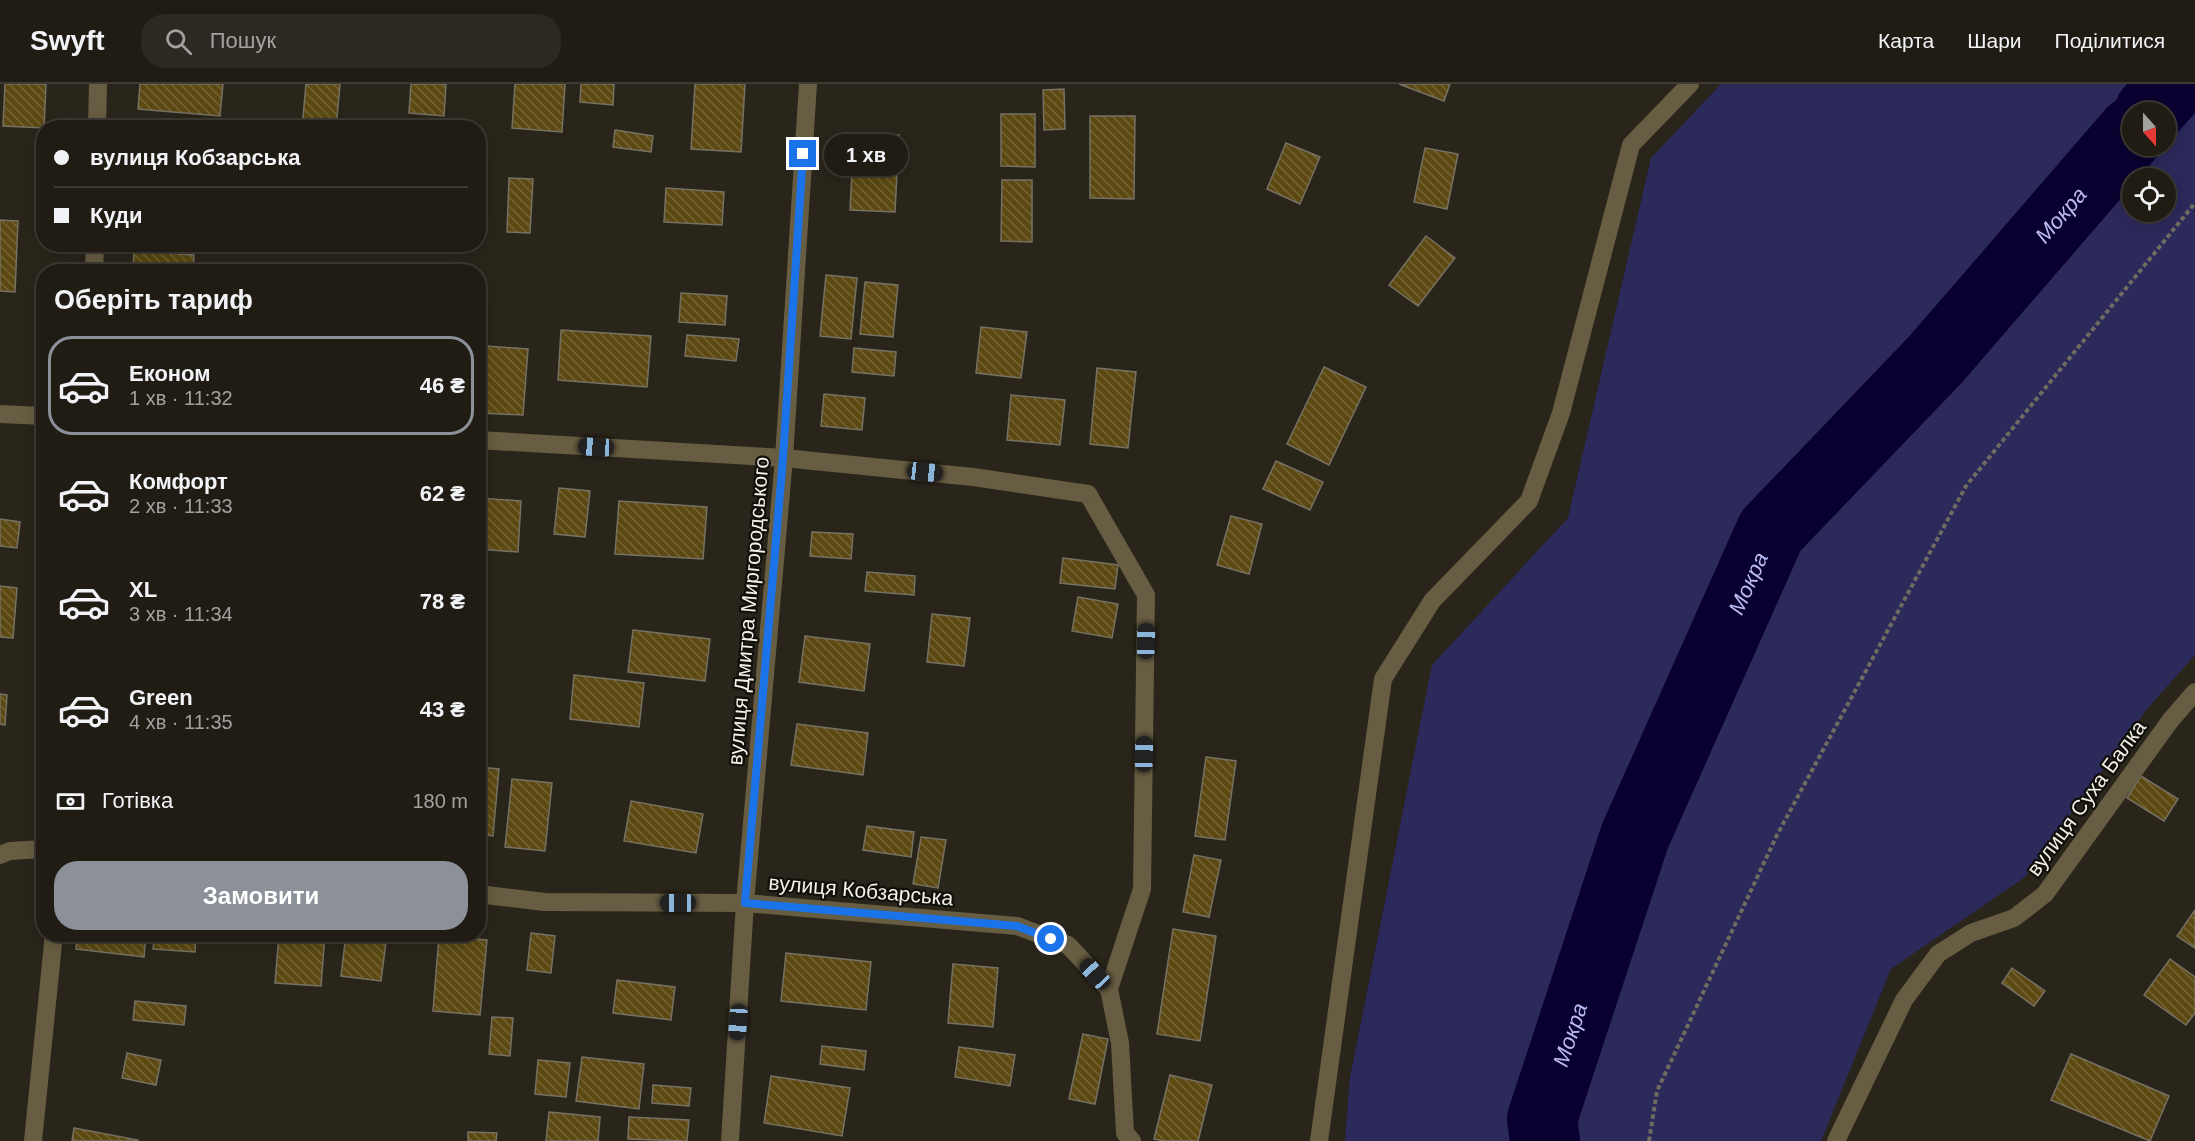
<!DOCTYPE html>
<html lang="uk">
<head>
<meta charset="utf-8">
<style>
	body { margin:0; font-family:Helvetica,sans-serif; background:#2d2922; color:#f1f3f6; height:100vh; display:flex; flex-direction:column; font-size:22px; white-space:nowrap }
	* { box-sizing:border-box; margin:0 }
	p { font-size:20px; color:#a2a1a0 }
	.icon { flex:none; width:33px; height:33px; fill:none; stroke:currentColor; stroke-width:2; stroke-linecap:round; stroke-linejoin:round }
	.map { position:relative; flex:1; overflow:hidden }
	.drawer { position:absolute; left:36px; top:180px; width:450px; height:678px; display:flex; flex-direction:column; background:#201c14; border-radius:24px; box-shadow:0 3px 15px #0003,0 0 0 2px #3d3a34 }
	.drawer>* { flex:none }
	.guide { position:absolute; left:36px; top:36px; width:450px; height:132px; border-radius:24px; box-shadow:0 3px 15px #0003,0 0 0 2px #3d3a34; display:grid; align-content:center; height:132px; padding:0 18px; background:#201c14 }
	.needle { width:39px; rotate:159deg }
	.buttons { position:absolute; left:2122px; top:18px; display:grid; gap:12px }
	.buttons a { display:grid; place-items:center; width:54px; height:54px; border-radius:50%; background:#201c14; box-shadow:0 3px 15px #0003,0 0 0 2px #3d3a34; font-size:30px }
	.end { position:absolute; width:27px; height:27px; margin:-14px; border:8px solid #1a73e8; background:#fff; box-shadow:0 0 0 3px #fff }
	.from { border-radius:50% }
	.bubble { position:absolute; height:42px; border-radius:21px; background:#201c14; box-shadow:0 3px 15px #0003,0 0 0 2px #3d3a34; font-size:20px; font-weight:800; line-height:42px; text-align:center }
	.car { position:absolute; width:18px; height:36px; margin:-18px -9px; border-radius:8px; box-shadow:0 0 4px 2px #0007; background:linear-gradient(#222 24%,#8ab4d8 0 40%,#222 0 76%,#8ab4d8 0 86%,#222 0) }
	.guide b { display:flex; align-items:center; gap:21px; height:57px; font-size:22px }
	.guide b+b { border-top:2px solid #3d3a34 }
	.guide i { width:15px; height:15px; background:#f1f3f6 }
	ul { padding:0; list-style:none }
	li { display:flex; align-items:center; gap:18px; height:99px; margin:0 12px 9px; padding:0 6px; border:3px solid transparent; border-radius:24px }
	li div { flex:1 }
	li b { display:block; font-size:22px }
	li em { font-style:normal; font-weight:800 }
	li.on { border-color:#8c9099 }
	li>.icon { width:54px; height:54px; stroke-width:1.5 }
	h2 { padding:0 18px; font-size:27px; line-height:72px }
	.pay { display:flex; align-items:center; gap:15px; height:66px; padding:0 18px; font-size:22px }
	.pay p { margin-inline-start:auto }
	.button { display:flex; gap:12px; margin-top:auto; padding:12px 18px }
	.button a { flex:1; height:69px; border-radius:24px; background:#8c9099; color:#fff; font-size:24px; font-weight:800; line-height:69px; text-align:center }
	header { display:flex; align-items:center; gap:36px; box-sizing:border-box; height:84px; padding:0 30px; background:#201c14; border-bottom:2px solid #3d3a34 }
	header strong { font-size:28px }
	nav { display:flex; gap:33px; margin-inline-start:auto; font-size:21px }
	.search { width:420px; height:54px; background:#2d2922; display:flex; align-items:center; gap:15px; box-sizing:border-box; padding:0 21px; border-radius:24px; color:#a2a1a0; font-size:22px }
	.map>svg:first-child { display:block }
</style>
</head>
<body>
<header>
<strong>Swyft</strong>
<div class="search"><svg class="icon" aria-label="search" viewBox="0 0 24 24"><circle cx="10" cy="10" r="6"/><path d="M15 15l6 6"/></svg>Пошук</div>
<nav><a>Карта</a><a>Шари</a><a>Поділитися</a></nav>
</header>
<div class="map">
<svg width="2195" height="1057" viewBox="0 0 2195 1057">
	<defs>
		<pattern id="building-back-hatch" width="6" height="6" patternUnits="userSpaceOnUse" patternTransform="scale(1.5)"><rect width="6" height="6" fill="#5b4911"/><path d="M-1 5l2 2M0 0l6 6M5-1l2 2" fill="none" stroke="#736434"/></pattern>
	</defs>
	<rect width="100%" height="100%" fill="#2a251a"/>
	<path fill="#2c295b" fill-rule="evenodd" d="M1721 0H2195V571L2147 625 2025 793 1891 885 1821 1057H1345L1350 993 1432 581 1568 434 1651 74ZM2133 28H2166V62H2133ZM2133 94H2166V128H2133Z"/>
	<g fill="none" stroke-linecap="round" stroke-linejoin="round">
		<g stroke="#0a0030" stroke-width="70">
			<path d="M2149 28 2174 0"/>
			<path id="s1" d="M1545 1057 1542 1035 1635 752 1771 447 1936 275 2133 47"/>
		</g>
	</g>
	<g fill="url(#building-back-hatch)" stroke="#767164" stroke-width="1.5">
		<path d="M5 0H46L44 44 3 42Z"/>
		<path d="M140 0H223L220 32 138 25Z"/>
		<path d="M306 0H340L336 44H302Z"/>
		<path d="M411 0H446L444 32 409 29Z"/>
		<path d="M515 0H565L562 48 512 44Z"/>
		<path d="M581 0H614L613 21 580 18Z"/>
		<path d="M695 0H745L741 68 691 65Z"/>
		<path d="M1399 0H1450L1444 17Z"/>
		<path d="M1064 5 1065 45 1044 46 1043 6Z"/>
		<path d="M1001 30H1035V83L1001 82Z"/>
		<path d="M1090 32H1135L1134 115 1090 114Z"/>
		<path d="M615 46 653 52 651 68 613 63Z"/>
		<path d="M854 49 899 51 895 128 850 126Z"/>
		<path d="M1286 59 1320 73 1300 120 1267 105Z"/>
		<path d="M1425 64 1458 70 1447 125 1414 118Z"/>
		<path d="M509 94 533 95 530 149 507 148Z"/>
		<path d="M1002 96H1032V158L1001 157Z"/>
		<path d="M666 104 724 108 722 141 664 138Z"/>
		<path d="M0 136 18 137 15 208 0 207Z"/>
		<path d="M1426 152 1455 174 1418 222 1389 201Z"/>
		<path d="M134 167 194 171 193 188H133Z"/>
		<path d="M826 191 857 194 851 255 820 252Z"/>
		<path d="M865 198 898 201 893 253 860 250Z"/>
		<path d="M681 209 727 212 725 241 679 238Z"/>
		<path d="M981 243 1027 248 1021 294 976 289Z"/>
		<path d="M561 246 651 252 647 303 558 296Z"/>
		<path d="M687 251 739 255 736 277 685 272Z"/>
		<path d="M486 262 528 265 523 331 481 329Z"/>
		<path d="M854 264 896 268 894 292 852 288Z"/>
		<path d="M1324 283 1366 303 1329 381 1287 360Z"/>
		<path d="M1097 284 1136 288 1128 364 1090 360Z"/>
		<path d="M824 310 865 314 862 346 821 342Z"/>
		<path d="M1011 311 1065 316 1060 361 1007 356Z"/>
		<path d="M1276 377 1323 398 1310 426 1263 405Z"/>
		<path d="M559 404 590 407 585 453 554 450Z"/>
		<path d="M478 414 521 417 518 468 478 465Z"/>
		<path d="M619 417 707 423 703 475 615 470Z"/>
		<path d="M1231 432 1262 440 1249 490 1217 481Z"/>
		<path d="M0 435 20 438 17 464 0 462Z"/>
		<path d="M812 448 853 450 851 475 810 472Z"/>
		<path d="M1063 474 1118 481 1115 505 1060 499Z"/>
		<path d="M867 488 915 492 914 511 865 507Z"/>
		<path d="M0 502 17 504 13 554 0 553Z"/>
		<path d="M1078 513 1118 520 1112 554 1072 547Z"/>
		<path d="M932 530 970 534 964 582 927 578Z"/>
		<path d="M633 546 710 555 705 597 628 588Z"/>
		<path d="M805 552 870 560 864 607 799 598Z"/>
		<path d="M574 591 644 599 639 643 570 635Z"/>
		<path d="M0 610 7 611 5 641 0 640Z"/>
		<path d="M797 640 868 649 863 691 791 681Z"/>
		<path d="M1206 673 1236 677 1225 756 1195 752Z"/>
		<path d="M478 683 499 685 493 752 478 750Z"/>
		<path d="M2141 692 2178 715 2164 737 2127 714Z"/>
		<path d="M512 695 552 699 545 767 505 763Z"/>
		<path d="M631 717 703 730 696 769 624 757Z"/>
		<path d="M867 742 914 748 911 773 863 766Z"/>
		<path d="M921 753 946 756 938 804 913 800Z"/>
		<path d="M1194 771 1221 776 1209 833 1183 828Z"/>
		<path d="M2195 826V864L2177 852Z"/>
		<path d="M1173 845 1216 852 1200 957 1157 950Z"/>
		<path d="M531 849 555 852 551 889 527 886Z"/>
		<path d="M77 850H146L144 873 76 865Z"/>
		<path d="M155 850H196L195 868 153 865Z"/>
		<path d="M279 850H325L321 902 275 899Z"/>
		<path d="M346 850H387L381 897 341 892Z"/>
		<path d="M439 852 487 856 480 931 433 927Z"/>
		<path d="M786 869 871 878 866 926 781 917Z"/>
		<path d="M2170 875 2195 893V929L2186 941 2144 911Z"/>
		<path d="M953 880 998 884 993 943 948 939Z"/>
		<path d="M2012 884 2045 907 2034 922 2002 899Z"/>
		<path d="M617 896 675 903 671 936 613 929Z"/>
		<path d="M135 917 186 922 184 941 133 936Z"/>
		<path d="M492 933 513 934 510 972 489 970Z"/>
		<path d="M1083 950 1108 955 1095 1020 1069 1015Z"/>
		<path d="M822 962 866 967 864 986 820 980Z"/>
		<path d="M959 963 1015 971 1010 1002 955 993Z"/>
		<path d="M127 969 161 976 156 1001 122 994Z"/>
		<path d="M2071 970 2169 1012 2150 1057 2051 1016Z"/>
		<path d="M582 973 644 980 639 1025 576 1017Z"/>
		<path d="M538 976 570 979 566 1013 535 1010Z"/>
		<path d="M1170 991 1212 1001 1198 1057H1164L1154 1055Z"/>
		<path d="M771 992 850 1004 842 1052 764 1039Z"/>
		<path d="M653 1001 691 1004 689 1022 652 1019Z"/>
		<path d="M549 1028 600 1033 598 1057H546Z"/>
		<path d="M629 1033 689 1036 687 1057 628 1055Z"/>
		<path d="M74 1044 138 1056V1057H72Z"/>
		<path d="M468 1048 497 1049 496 1057H468Z"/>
	</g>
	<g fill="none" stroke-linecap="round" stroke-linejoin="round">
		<path stroke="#6f6b61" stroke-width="4" stroke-dasharray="4.5 3" stroke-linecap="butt" d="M1649 1057 1657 1007 1777 751 1966 402 2195 119"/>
		<path stroke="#675d42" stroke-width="18" d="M1088 410 1146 511 1142 805 1109 905 1120 959 1125 1049 1132 1057"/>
		<g stroke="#675d42" stroke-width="18">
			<path d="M97 44 98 0"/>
			<path d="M94 188 95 160"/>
			<path d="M0 330 44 332"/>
			<path d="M478 356 784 374 973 393 1088 410"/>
			<path d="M0 771 10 767 44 765"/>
			<path d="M478 810 545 818 745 819 1017 842 1068 861 1109 905"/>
			<path d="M33 1057 54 850"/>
			<path d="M730 1057 745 819 784 374 808 0"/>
			<path d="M1319 1057 1383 595 1432 517 1529 417 1561 329 1631 61 1690 0"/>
			<path d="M1836 1057 1904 916 1938 870 1971 849 2014 834 2045 810 2170 637 2195 608"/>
		</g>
	</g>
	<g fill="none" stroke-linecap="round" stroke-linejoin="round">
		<path stroke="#1a73e8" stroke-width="8" d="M803 70 783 374 745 819 1017 842 1051 855"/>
	</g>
	<g text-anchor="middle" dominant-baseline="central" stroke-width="4.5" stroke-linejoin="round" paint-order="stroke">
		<g font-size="21" fill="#f3f1e9" stroke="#100f0a">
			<text transform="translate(748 527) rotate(-85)">вулиця Дмитра Миргородського</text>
			<text transform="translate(2086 714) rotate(-54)">вулиця Суха Балка</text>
			<text transform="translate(861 806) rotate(5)">вулиця Кобзарська</text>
		</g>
		<g font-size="22" font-style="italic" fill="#b9bbf0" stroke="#100f0a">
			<text stroke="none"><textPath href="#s1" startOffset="1083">Мокра</textPath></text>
			<text stroke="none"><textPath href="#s1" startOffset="597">Мокра</textPath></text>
			<text stroke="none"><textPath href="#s1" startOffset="111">Мокра</textPath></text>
		</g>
	</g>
</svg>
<div class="buttons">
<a><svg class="needle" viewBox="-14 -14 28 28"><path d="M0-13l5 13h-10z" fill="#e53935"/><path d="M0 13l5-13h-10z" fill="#a2a1a0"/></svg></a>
<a><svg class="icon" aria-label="locate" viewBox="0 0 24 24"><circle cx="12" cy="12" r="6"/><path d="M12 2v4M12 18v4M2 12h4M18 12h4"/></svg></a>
</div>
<i class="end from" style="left:1051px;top:855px"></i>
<i class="end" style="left:803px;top:70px"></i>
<div class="bubble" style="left:824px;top:50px;width:84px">1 хв</div>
<i class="car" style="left:596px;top:363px;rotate:273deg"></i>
<i class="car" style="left:925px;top:388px;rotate:96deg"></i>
<i class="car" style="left:1146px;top:557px;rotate:1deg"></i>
<i class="car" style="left:1144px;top:670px;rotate:1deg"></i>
<i class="car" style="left:678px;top:819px;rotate:270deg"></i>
<i class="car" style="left:1095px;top:890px;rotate:317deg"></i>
<i class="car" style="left:738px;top:938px;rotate:184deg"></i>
<div class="guide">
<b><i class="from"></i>вулиця Кобзарська</b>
<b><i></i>Куди</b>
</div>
<section class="drawer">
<h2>Оберіть тариф</h2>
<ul>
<li class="on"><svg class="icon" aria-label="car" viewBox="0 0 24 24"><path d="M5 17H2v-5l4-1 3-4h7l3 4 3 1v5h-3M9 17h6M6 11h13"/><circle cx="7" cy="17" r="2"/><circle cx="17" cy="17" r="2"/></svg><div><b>Економ</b><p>1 хв · 11:32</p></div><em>46 ₴</em></li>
<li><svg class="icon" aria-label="car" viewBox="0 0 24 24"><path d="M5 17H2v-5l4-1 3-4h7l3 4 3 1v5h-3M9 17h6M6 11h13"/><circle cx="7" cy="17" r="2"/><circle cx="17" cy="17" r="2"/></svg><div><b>Комфорт</b><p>2 хв · 11:33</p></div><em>62 ₴</em></li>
<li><svg class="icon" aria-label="car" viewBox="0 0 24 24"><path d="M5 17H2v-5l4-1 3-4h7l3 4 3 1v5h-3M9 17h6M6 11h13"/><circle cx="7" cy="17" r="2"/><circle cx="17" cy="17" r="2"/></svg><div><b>XL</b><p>3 хв · 11:34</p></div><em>78 ₴</em></li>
<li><svg class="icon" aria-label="car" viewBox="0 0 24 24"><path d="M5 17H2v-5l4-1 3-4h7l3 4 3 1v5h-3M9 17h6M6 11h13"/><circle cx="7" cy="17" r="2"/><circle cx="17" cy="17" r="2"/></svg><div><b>Green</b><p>4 хв · 11:35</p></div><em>43 ₴</em></li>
</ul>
<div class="pay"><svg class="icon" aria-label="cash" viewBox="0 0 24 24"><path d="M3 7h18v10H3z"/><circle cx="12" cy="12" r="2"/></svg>Готівка<p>180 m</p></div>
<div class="button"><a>Замовити</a></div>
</section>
</div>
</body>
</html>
